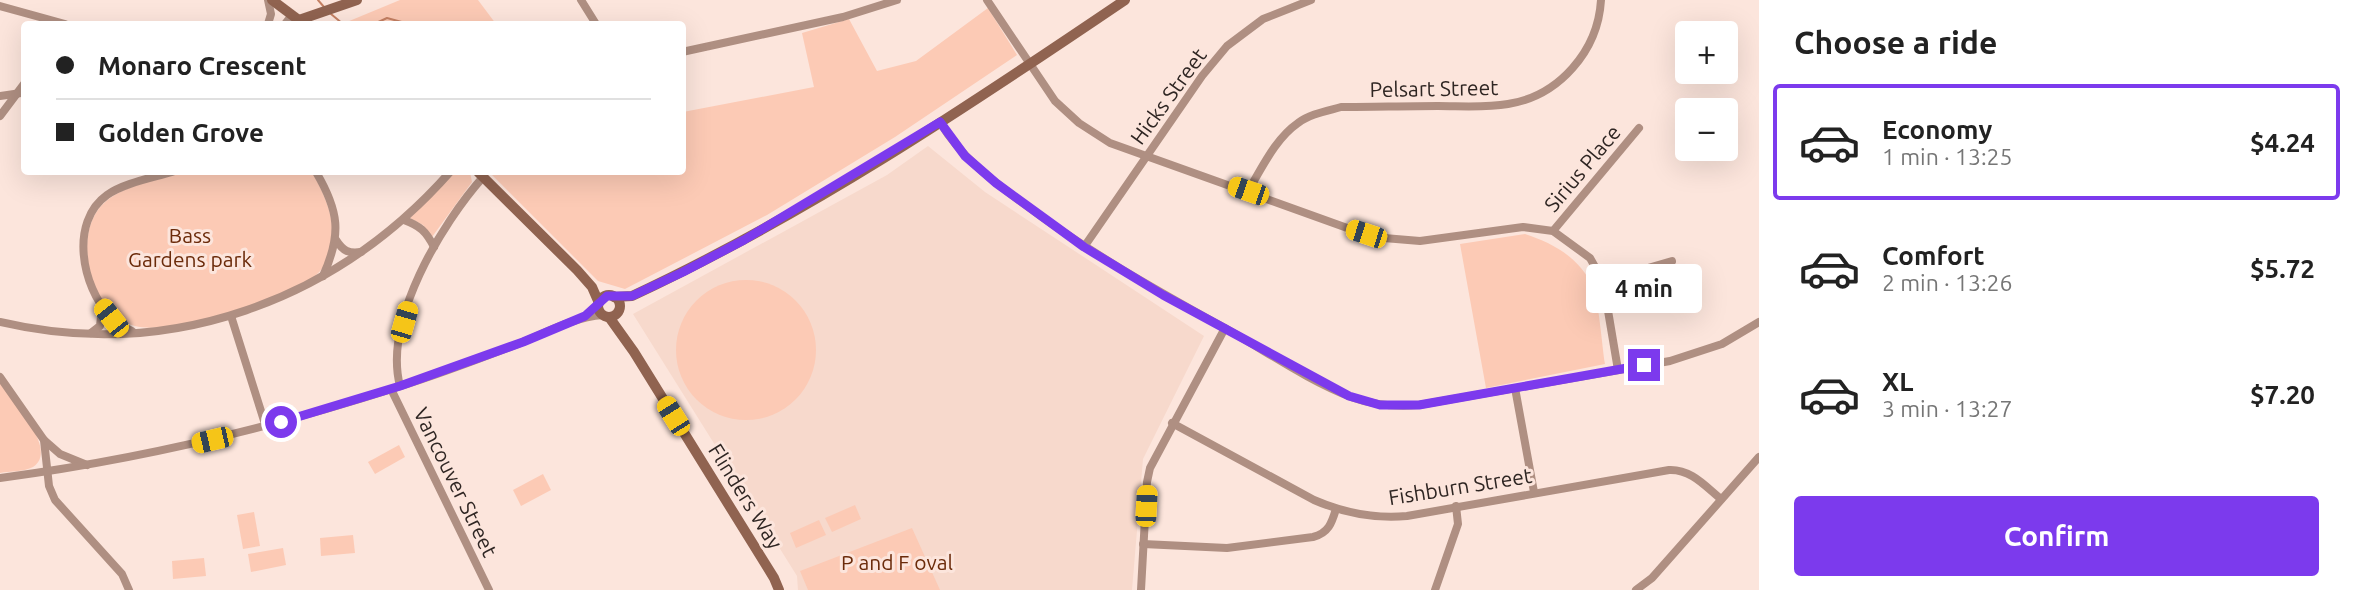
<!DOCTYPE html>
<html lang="en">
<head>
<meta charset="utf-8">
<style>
	body { margin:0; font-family:Ubuntu,sans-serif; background:#f2f2f2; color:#222; height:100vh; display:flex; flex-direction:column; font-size:26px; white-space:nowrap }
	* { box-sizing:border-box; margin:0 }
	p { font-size:23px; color:#767676 }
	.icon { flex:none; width:38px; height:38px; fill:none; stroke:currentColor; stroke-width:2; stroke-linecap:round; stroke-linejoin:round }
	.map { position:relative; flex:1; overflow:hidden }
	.side { display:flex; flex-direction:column; background:#fff; width:595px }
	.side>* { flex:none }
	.hud { position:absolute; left:21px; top:21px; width:665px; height:154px; border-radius:7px; box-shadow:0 7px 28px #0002; display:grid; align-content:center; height:154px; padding:0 35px; background:#fff }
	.tools { position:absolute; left:1675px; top:21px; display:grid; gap:14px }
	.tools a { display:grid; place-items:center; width:63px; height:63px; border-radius:7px; background:#fff; box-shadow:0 7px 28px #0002; font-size:35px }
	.end { position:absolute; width:32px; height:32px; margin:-16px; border:9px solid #7c3aed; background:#fff; box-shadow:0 0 0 4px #fff }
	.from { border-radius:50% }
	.bubble { position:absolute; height:49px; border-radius:7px; background:#fff; box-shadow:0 7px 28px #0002; font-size:23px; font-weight:700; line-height:49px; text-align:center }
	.car { position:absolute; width:21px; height:42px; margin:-21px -10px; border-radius:9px; box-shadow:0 0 5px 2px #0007; background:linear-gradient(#f5c518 24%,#345 0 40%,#f5c518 0 76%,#345 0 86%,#f5c518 0) }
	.hud b { display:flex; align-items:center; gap:24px; height:66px; font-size:26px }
	.hud b+b { border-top:2px solid #e0e0e0 }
	.hud i { width:18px; height:18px; background:#222 }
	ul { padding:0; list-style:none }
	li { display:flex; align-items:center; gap:21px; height:116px; margin:0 14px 10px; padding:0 21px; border:4px solid transparent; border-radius:7px }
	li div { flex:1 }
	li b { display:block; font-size:26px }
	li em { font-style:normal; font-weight:700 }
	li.active { border-color:#7c3aed }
	li>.icon { width:63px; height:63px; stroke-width:1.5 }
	h2 { padding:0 35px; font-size:32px; line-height:84px }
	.cta { display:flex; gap:14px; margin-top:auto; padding:14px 35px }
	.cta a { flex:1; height:80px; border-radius:7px; background:#7c3aed; color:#fff; font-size:28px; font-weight:700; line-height:80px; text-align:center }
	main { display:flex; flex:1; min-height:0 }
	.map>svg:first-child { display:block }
</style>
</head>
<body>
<main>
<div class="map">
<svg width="1759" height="590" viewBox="0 0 1759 590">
	<rect width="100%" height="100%" fill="#fce5dc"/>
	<path fill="#f7d9cc" d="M928 146 985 192 1204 336 1143 459 1132 590H798L797 576 633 314 887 175Z"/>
	<g fill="#fccab5">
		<path d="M400 0H478L496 24H342Z"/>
		<path d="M988 8 1017 55 895 137 767 215 625 289 598 281 489 172H682L683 112 814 87 802 33 849 19 877 71 916 61Z"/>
		<path d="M185 172H312C324 192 340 229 330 252 327 260 323 270 316 275 286 299 172 336 135 326 91 315 71 237 102 205 121 185 159 180 185 172Z"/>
		<path d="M454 172H470L472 182 432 237 423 225 410 218Z"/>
		<path d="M1525 234C1553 243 1580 258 1593 287 1599 303 1602 345 1605 364L1486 388 1460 244Z"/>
		<circle cx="746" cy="350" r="70"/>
		<path d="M0 382C11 398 60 451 33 467 24 472 10 471 0 473Z"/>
		<path d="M399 445 405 457 375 474 368 462Z"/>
		<path d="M543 474 551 490 521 506 513 490Z"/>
		<path d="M855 505 861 519 832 532 825 518Z"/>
		<path d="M254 512 260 546 243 549 237 515Z"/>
		<path d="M819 520 826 535 796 548 790 533Z"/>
		<path d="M912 528 940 590H808L800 571Z"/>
		<path d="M353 535 355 553 321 556 320 538Z"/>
		<path d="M283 548 286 565 251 572 248 554Z"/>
		<path d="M204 558 206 576 173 579 172 561Z"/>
	</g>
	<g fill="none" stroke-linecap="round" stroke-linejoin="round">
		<g stroke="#c47f62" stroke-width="2">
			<path d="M318 0 324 7"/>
			<path d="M331 14 343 24"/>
			<path d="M374 24 387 18 409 24"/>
		</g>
		<g stroke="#af8f82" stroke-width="8">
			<path d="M268 0 271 14 268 24"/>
			<path d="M581 0 596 24"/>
			<path d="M987 0 1055 101 1079 123 1110 143 1350 229 1384 238 1420 241 1523 227 1553 231 1590 258 1603 281 1618 370"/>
			<path d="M0 6 65 24"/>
			<path d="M285 24 292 15"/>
			<path d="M682 52 843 17 897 0"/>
			<path d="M0 96 21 93"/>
			<path d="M0 116 24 84"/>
			<path d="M940 122C960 157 995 183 1027 206 1091 254 1160 292 1230 331 1269 353 1309 381 1351 397 1373 405 1395 407 1419 405L1670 361 1722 344 1759 322"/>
			<path d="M316 172C339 211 342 234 323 276"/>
			<path d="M1248 191C1262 168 1275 139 1298 123 1310 114 1327 111 1341 107 1373 107 1405 106 1438 106 1461 106 1485 108 1508 104 1559 96 1598 51 1601 0"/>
			<path d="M404 220C420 226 426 231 434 247"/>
			<path d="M1553 231 1639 128"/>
			<path d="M336 240C343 251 349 254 361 252"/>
			<path d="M1084 247 1202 76 1227 46 1263 19 1311 0"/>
			<path d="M1603 281 1672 261"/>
			<path d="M231 316 266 427"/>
			<path d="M0 322C170 362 336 301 450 172"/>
			<path d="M132 331C124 327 116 323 110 316 82 287 69 222 107 195 124 183 152 178 172 172"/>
			<path d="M91 333 100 326 102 307"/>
			<path d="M0 377 44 440 49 486 55 500 122 574 129 590"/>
			<path d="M400 386C383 321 441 224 484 176"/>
			<path d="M1515 388 1534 492"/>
			<path d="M391 389 489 590"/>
			<path d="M1172 423 1314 500C1344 513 1374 519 1407 516L1669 470C1691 469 1705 486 1721 499"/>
			<path d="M44 440 60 454 87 465"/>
			<path d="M0 478C136 460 268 429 398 387 440 374 482 358 523 342 549 331 575 317 603 315"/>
			<path d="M1143 544 1227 548 1313 537C1329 533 1332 522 1336 509"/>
			<path d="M1141 590 1147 482 1150 468 1225 328"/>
			<path d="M1435 590 1458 524 1456 506"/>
			<path d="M1636 590 1652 578 1759 457"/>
		</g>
		<g stroke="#906350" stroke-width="10">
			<path d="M272 0 304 24"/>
			<path d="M299 20 357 0"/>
			<path d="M478 172 577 270 592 287 599 303"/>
			<circle cx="609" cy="306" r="11"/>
			<path d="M614 297 632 296C806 215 967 107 1125 0"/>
			<path d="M609 317 634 352 774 578 779 590"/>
		</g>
	</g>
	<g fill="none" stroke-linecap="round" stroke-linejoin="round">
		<path stroke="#7c3aed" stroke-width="9" d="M281 422 400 386 523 342 585 316 607 296H632L683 272 744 240 940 122 965 156 996 183 1084 247 1163 295 1349 396 1380 405H1419L1644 365"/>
	</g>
	<g text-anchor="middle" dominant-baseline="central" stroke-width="6" stroke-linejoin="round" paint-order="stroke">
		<g font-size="21" fill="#2f2623" stroke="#fce5dc">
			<text transform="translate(1434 88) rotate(-1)">Pelsart Street</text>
			<text transform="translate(1168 96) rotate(-54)">Hicks Street</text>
			<text transform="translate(1582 168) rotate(-50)">Sirius Place</text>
			<text transform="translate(456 482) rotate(64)">Vancouver Street</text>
			<text transform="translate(1460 486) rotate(-9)">Fishburn Street</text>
			<text transform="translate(746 496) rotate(58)">Flinders Way</text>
		</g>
		<g font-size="21" fill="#6b2b0a" stroke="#fce5dc">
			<text x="190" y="235">Bass<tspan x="190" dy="24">Gardens park</tspan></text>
			<text x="897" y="562">P and F oval</text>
		</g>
	</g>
</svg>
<div class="tools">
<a>+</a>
<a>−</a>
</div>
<i class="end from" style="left:281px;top:422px"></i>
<i class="end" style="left:1644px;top:365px"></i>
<div class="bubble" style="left:1586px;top:264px;width:116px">4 min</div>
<i class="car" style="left:1248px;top:191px;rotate:289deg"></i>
<i class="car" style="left:1366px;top:234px;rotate:288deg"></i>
<i class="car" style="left:111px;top:318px;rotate:322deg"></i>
<i class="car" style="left:404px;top:322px;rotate:16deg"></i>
<i class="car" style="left:673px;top:416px;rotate:328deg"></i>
<i class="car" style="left:212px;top:440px;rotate:257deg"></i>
<i class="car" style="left:1146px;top:506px;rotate:3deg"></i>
<div class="hud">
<b><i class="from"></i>Monaro Crescent</b>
<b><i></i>Golden Grove</b>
</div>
</div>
<section class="side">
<h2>Choose a ride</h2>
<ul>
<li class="active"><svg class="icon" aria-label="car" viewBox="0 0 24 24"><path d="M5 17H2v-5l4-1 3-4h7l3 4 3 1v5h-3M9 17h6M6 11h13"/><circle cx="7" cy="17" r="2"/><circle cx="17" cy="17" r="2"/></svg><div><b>Economy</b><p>1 min · 13:25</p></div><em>$4.24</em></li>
<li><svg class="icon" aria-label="car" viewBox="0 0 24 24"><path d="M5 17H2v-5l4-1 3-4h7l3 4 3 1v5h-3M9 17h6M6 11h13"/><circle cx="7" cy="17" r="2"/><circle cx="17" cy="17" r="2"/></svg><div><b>Comfort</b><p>2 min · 13:26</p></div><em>$5.72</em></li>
<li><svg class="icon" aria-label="car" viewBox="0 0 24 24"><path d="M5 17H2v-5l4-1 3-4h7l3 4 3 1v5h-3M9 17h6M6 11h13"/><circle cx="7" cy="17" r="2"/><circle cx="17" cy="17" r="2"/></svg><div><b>XL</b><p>3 min · 13:27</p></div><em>$7.20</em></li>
</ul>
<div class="cta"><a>Confirm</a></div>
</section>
</main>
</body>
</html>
